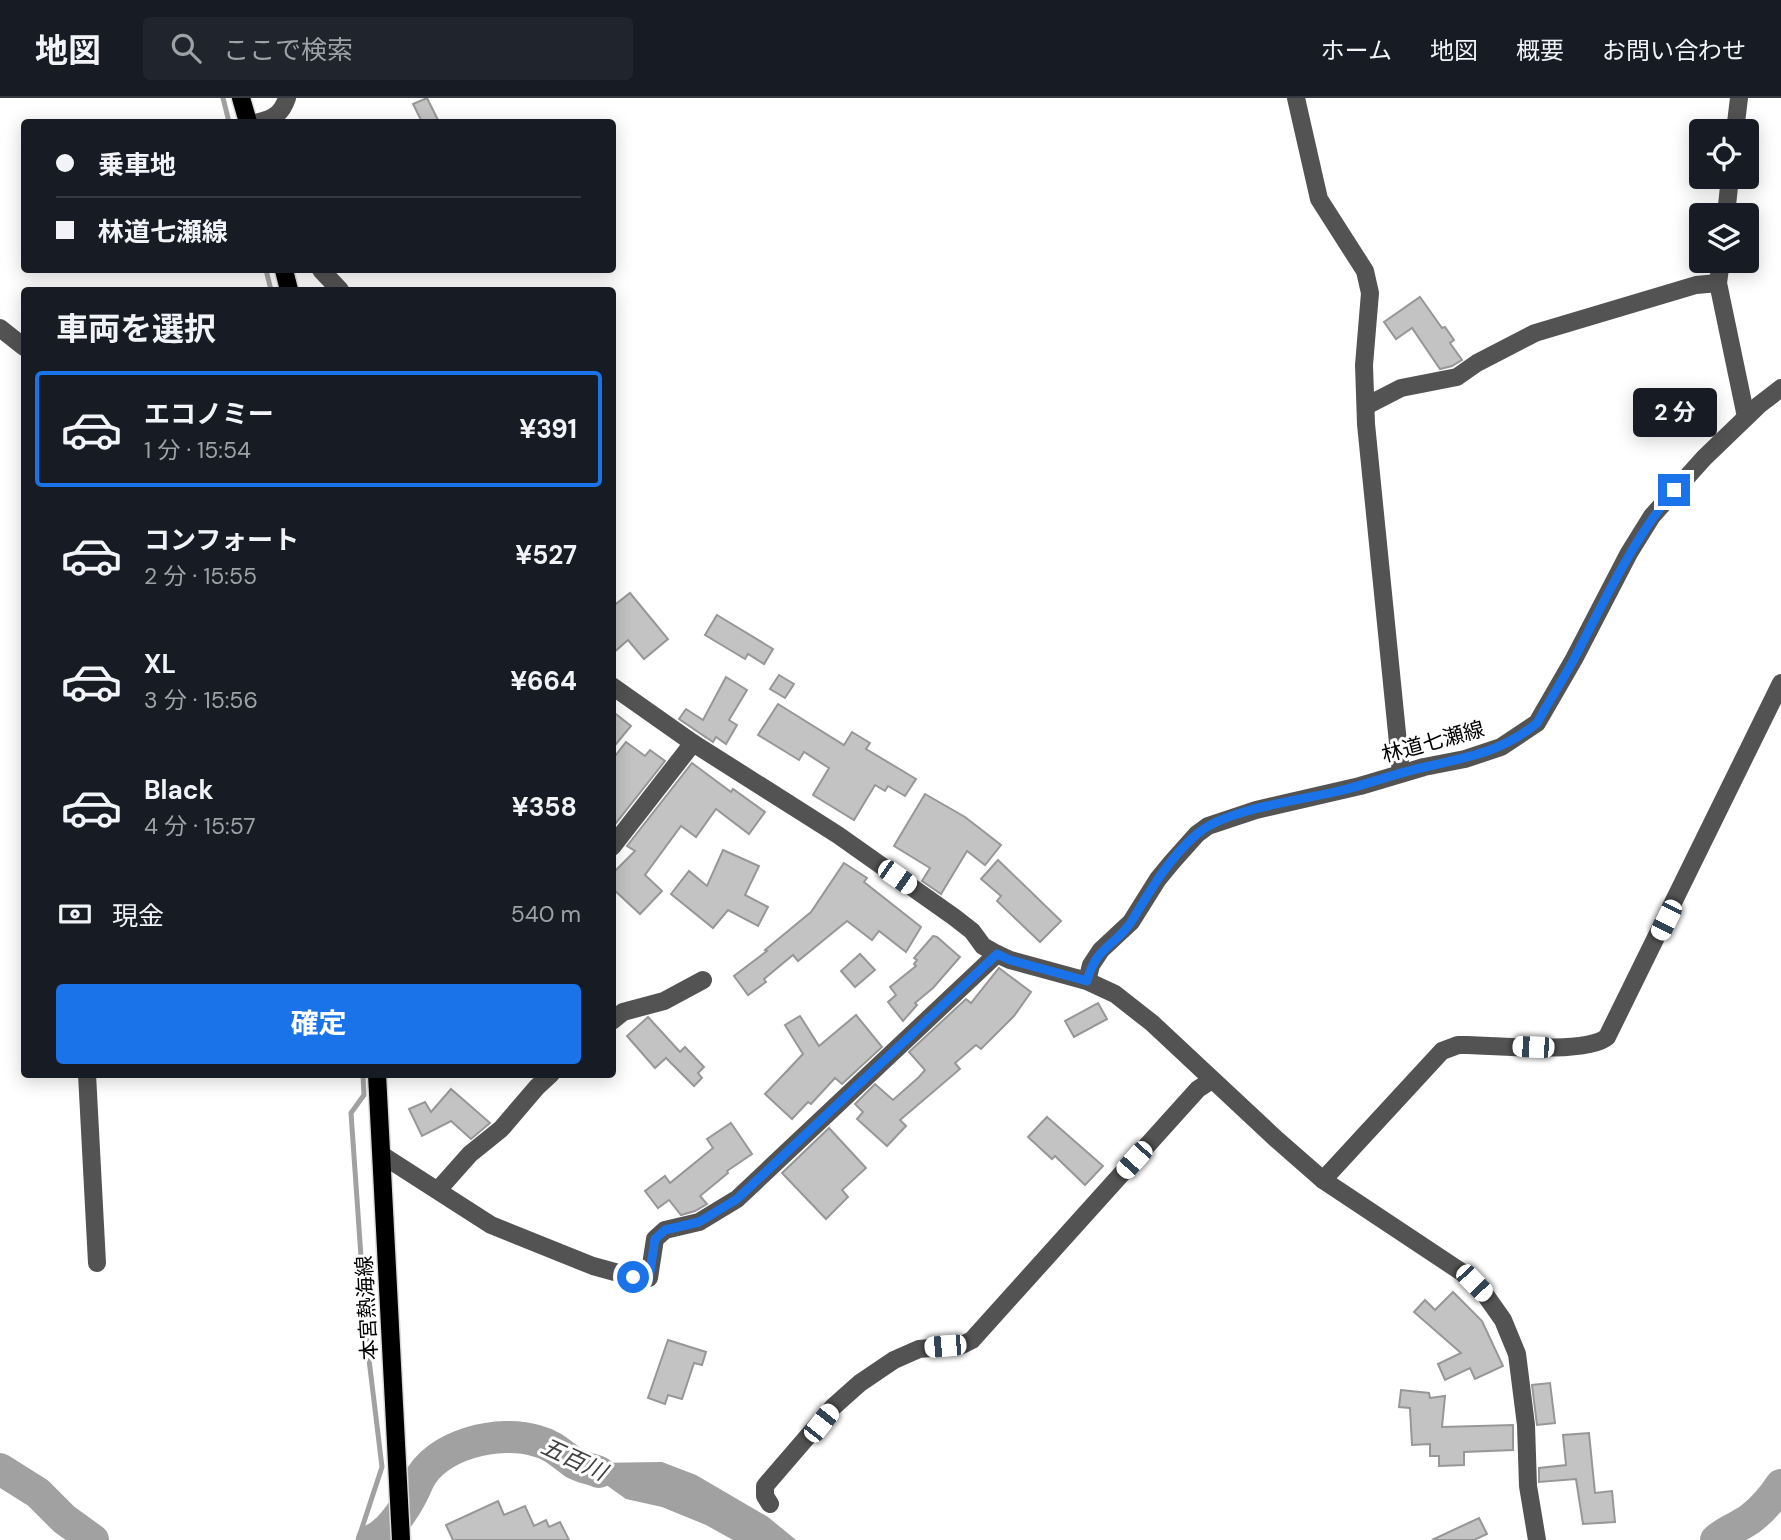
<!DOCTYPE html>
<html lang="ja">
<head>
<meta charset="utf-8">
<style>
	body { margin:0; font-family:"DM Sans","Noto Sans JP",sans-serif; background:#20242c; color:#f1f3f6; height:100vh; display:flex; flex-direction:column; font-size:26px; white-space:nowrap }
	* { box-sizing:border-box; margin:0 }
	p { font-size:23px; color:#9ea1a6 }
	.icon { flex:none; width:38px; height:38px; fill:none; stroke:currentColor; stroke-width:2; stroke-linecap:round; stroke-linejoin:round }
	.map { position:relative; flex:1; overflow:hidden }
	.panel { position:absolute; left:21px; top:189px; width:595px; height:791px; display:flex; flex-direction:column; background:#171b24; border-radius:7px; box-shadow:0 4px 18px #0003 }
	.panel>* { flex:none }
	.hud { position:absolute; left:21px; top:21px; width:595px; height:154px; border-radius:7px; box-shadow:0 4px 18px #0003; display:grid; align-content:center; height:154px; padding:0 35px; background:#171b24 }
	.fabs { position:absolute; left:1689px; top:21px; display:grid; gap:14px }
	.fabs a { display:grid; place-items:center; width:70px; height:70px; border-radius:7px; background:#171b24; box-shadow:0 4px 18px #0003; font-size:35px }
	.end { position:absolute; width:32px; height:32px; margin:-16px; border:9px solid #1a73e8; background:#fff; box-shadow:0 0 0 4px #fff }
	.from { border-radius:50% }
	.bubble { position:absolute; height:49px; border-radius:7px; background:#171b24; box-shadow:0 4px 18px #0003; font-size:23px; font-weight:700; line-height:49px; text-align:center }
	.car { position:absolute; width:21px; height:42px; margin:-21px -10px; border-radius:9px; box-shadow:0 0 5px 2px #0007; background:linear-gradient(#fff 24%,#345 0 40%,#fff 0 76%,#345 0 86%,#fff 0) }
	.hud b { display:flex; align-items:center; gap:24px; height:66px; font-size:26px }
	.hud b+b { border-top:2px solid #363941 }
	.hud i { width:18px; height:18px; background:#f1f3f6 }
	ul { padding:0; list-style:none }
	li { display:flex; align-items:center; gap:21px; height:116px; margin:0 14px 10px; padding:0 21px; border:4px solid transparent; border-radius:7px }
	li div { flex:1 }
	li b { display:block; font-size:26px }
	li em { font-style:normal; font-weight:700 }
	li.active { border-color:#1a73e8 }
	li>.icon { width:63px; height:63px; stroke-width:1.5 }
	h2 { padding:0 35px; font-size:32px; line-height:84px }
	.pay { display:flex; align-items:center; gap:18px; height:77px; padding:0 35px; font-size:26px }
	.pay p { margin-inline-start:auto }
	.cta { display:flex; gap:14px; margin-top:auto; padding:14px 35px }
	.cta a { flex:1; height:80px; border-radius:7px; background:#1a73e8; color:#fff; font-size:28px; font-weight:700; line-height:80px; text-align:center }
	header { display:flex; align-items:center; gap:42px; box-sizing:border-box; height:98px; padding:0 35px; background:#171b24; border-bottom:2px solid #363941 }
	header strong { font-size:33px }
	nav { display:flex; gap:38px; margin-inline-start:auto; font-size:24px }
	.search { width:490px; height:63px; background:#20242c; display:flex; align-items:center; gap:18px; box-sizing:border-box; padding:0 24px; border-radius:7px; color:#9ea1a6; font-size:26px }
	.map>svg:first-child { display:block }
</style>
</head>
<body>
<header>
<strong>地図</strong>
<div class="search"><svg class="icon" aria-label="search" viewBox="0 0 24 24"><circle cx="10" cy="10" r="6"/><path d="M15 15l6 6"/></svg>ここで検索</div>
<nav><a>ホーム</a><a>地図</a><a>概要</a><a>お問い合わせ</a></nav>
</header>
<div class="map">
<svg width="1781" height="1442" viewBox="0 0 1781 1442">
	<rect width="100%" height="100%" fill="#fff"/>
	<path fill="#a1a1a1" d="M560 1353 591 1365 662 1364 696 1377 768 1419 796 1442H733L706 1427 662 1409 626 1401 595 1379 578 1373Z"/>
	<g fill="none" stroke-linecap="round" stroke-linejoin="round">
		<g stroke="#a1a1a1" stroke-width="5">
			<path d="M223 0 229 24"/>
			<path d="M266 172 271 192"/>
			<path d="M358 1442 382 1369 367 1245 351 1015 364 997 363 976"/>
		</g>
		<g stroke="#a1a1a1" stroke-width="32">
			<path d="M0 1371 38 1395 64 1421 93 1442"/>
			<path d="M372 1442C392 1434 410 1403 418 1384 435 1346 500 1331 537 1343 553 1347 561 1356 574 1365 581 1369 591 1371 599 1374"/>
			<path d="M1716 1442C1727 1432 1739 1429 1750 1421 1762 1412 1773 1399 1781 1387"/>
		</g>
	</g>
	<g fill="#c3c3c3" stroke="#979797" stroke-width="2">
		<path d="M427 0 439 24H422L413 6Z"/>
		<path d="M1420 199 1442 230 1445 229 1454 242 1450 245 1462 262 1452 268 1440 271 1412 230 1396 241 1384 224Z"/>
		<path d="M630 495 668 541 644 561 628 542 612 556V509Z"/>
		<path d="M717 517 773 551 764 566 748 556 745 561 705 537Z"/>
		<path d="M779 577 794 586 785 600 770 591Z"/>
		<path d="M726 579 747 592 729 622 737 627 726 646 716 639 713 644 679 621 686 611 703 622Z"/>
		<path d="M778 606 844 647 852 634 870 645 866 651 916 681 905 698 888 688 885 693 875 687 854 722 813 697 829 670 804 654 799 662 758 637Z"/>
		<path d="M612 613 631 628 612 651Z"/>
		<path d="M626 644 645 658 650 652 665 663 612 730V662Z"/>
		<path d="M692 665 731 694 733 691 765 714 749 736 716 711 696 739 681 728 645 777 662 793 640 816 612 790V776L635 753 627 748Z"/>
		<path d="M925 696 965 719 1001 747 985 767 967 753 941 796 922 783 930 770 894 748Z"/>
		<path d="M723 752 759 768 745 797 768 809 758 828 728 812 713 830 671 796 689 773 707 788Z"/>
		<path d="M998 762 1061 823 1040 844 997 803 1001 798 981 781Z"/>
		<path d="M844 765 867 780 864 784 921 829 906 854 879 833 872 842 847 823 798 863 793 857 764 881 766 884 748 897 734 878 767 853 765 852 811 814Z"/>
		<path d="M933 838 937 839 960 859 933 890 915 905 917 907 903 923 888 904 896 897 890 889 916 868 914 866 917 862 914 860Z"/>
		<path d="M860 856 875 872 855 889 841 873Z"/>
		<path d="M999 870 1031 894 1014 918 981 951 976 947 955 965 960 971 900 1022 906 1028 887 1048 857 1021 863 1014 855 1006 875 986 893 1002 919 979 925 972 909 954 966 901 971 905Z"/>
		<path d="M1098 905 1107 921 1074 939 1065 923Z"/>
		<path d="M856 917 882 949 842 986 835 980 811 1006 808 1004 792 1021 765 996 803 956 785 927 800 918 819 948Z"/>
		<path d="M648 919 680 954 685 949 704 969 698 975 702 980 694 988 666 960 655 970 627 938Z"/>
		<path d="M451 991 490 1025 471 1041 451 1023 422 1038 409 1011 425 1004 431 1014Z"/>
		<path d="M1047 1019 1103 1068 1085 1087 1055 1058 1052 1061 1028 1039Z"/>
		<path d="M731 1025 752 1056 727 1073 728 1075 700 1098 707 1106 695 1113 681 1117 669 1102 658 1110 645 1093 665 1078 670 1085 713 1050 707 1041Z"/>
		<path d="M829 1030 866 1070 842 1092 848 1099 826 1121 782 1075Z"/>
		<path d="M1453 1194 1482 1223 1503 1268 1475 1281 1470 1270 1445 1282 1438 1266 1461 1255 1414 1214 1425 1202 1435 1212Z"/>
		<path d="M668 1242 706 1254 702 1267 694 1265 682 1301 668 1297 665 1306 648 1300Z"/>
		<path d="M1550 1285 1555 1325 1537 1327 1532 1287Z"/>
		<path d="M1401 1292 1429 1295 1430 1300 1445 1298 1442 1329 1513 1327V1352L1464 1354V1367L1439 1368V1358H1430V1346L1412 1347 1410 1310 1399 1309Z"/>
		<path d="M1589 1335 1595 1395 1612 1393 1615 1424 1583 1426 1576 1381 1539 1384V1370L1566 1367 1563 1337Z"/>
		<path d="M498 1403 504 1417 525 1408 534 1428 546 1422 549 1429 560 1424 569 1442H453L446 1427Z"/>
		<path d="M1479 1420 1487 1436 1474 1442H1432Z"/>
	</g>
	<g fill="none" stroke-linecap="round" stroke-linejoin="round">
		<g stroke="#dbdbdb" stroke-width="21">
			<g id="major">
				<path d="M241 0 248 24"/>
				<path d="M284 172 289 192"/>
				<path d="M377 976 401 1442"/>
			</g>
		</g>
		<g stroke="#535353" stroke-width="18">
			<path d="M1296 0 1319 101 1365 173 1370 195 1364 267 1366 326 1401 675"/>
			<path d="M259 24C274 21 282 15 287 0"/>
			<path d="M1735 33 1739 0"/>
			<path d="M1726 117 1730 79"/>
			<path d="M1721 163 1718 185 1746 319"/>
			<path d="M321 172 340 192"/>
			<path d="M0 230 24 249"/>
			<path d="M1366 308 1401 290 1457 279 1477 265 1535 235 1696 187 1718 185"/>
			<path d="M612 588 693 645 838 737 954 819 972 833 983 848 997 856 1010 862 1087 883 1115 896 1152 925 1275 1040 1323 1082 1463 1175 1484 1195 1503 1222 1517 1256 1526 1327 1528 1388 1537 1442"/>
			<path d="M612 749 693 645"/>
			<path d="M1087 883 1091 867 1101 852 1131 824 1158 781 1172 764 1197 736 1208 728 1256 712 1360 688 1424 669 1465 661 1501 649 1537 625 1574 561 1629 455 1652 418 1704 360 1759 307 1781 290"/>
			<path d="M612 923 623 914 664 903 703 882"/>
			<path d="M87 976 97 1165"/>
			<path d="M382 1057 491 1127 593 1168 633 1179 649 1180 655 1141 665 1132 699 1124 737 1101 997 856"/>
			<path d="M1323 1082 1442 953 1458 947H1467C1496 948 1588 956 1607 939L1781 585"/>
			<path d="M438 1092 470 1056 501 1031 537 989 551 976"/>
			<path d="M770 1406 765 1398V1388L833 1309 860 1285 894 1262 919 1251 962 1247 972 1242 1198 991 1212 982"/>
		</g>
		<use href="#major" stroke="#000" stroke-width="18"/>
	</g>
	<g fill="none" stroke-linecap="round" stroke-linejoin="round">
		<path stroke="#1a73e8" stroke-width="9" d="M633 1179 649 1180 655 1141 665 1132 699 1124 737 1101 997 856 1010 862 1087 883C1096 847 1117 848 1133 821 1151 791 1170 759 1197 736 1227 710 1304 702 1343 692 1371 685 1397 675 1425 669 1468 659 1502 654 1537 625 1549 603 1563 582 1575 559 1605 502 1632 443 1674 392"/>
	</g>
	<g text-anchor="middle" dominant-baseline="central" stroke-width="6" stroke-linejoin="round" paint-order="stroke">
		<g font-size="21" fill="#000" stroke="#fff">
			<text transform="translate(1433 644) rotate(-15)">林道七瀬線</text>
			<text transform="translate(367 1210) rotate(-93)">本宮熱海線</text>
		</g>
		<g font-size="23" font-style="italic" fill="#424242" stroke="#fff">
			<text transform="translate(574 1361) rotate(25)">五百川</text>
		</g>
	</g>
</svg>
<div class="fabs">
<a><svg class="icon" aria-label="locate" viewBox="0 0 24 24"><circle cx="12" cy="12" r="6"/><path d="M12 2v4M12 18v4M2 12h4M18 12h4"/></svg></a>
<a><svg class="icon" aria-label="layers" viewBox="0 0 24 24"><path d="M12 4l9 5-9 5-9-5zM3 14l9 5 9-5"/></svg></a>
</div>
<i class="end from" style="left:633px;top:1179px"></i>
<i class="end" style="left:1674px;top:392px"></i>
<div class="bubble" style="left:1633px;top:290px;width:84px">2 分</div>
<i class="car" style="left:897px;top:779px;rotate:125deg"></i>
<i class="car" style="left:1666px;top:822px;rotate:206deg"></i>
<i class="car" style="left:1533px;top:949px;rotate:272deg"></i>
<i class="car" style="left:1134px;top:1062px;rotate:222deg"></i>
<i class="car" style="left:1474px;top:1185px;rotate:136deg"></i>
<i class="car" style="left:945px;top:1248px;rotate:265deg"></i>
<i class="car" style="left:821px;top:1325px;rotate:38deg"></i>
<div class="hud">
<b><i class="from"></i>乗車地</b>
<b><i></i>林道七瀬線</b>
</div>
<section class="panel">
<h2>車両を選択</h2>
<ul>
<li class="active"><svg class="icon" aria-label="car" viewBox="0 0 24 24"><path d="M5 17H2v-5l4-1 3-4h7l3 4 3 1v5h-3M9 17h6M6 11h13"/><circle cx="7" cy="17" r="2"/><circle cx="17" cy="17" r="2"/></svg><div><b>エコノミー</b><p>1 分 · 15:54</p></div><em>¥391</em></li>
<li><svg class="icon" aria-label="car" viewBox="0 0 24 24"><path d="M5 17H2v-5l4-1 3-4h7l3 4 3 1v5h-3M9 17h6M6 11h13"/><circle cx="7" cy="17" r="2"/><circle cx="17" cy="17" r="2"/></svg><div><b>コンフォート</b><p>2 分 · 15:55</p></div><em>¥527</em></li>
<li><svg class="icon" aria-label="car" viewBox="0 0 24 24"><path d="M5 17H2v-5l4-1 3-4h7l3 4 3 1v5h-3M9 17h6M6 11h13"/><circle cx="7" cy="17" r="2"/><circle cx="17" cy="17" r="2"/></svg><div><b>XL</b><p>3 分 · 15:56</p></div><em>¥664</em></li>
<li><svg class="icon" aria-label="car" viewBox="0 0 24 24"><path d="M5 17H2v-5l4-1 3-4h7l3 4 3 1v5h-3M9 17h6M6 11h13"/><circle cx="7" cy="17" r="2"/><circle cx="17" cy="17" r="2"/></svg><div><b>Black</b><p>4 分 · 15:57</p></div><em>¥358</em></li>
</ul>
<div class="pay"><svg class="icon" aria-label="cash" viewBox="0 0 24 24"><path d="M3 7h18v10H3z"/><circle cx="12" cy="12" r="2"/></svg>現金<p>540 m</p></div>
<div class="cta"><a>確定</a></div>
</section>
</div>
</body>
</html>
